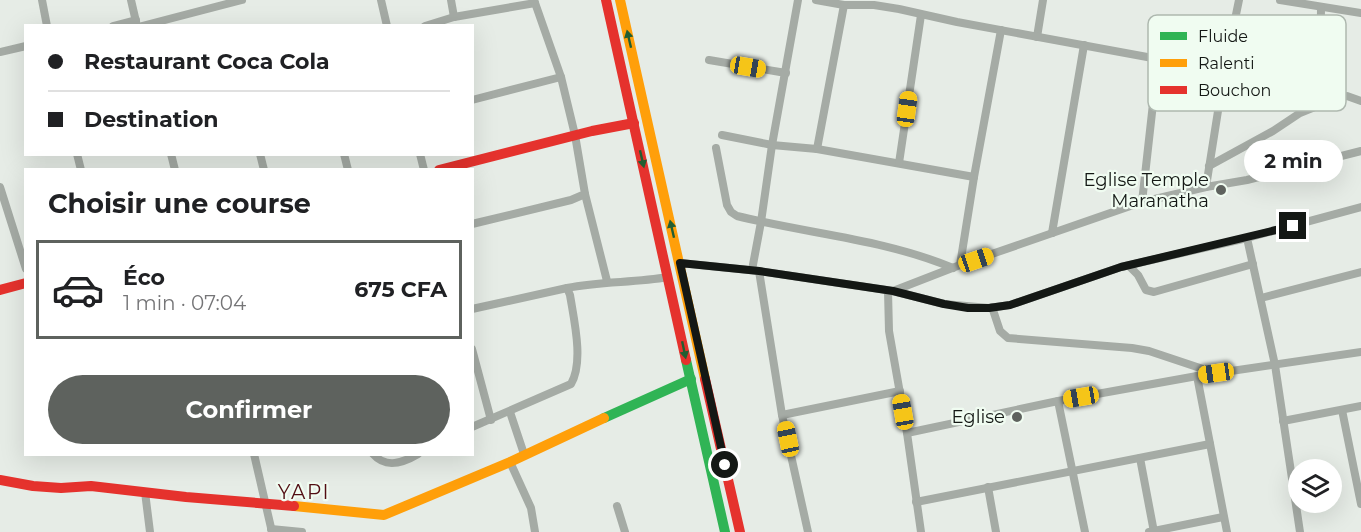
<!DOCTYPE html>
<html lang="fr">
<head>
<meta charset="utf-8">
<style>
	body { margin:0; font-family:Montserrat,sans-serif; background:#f6f6f6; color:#202124; height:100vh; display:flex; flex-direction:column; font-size:22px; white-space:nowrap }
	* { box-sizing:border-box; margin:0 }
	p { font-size:20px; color:#757577 }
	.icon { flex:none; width:33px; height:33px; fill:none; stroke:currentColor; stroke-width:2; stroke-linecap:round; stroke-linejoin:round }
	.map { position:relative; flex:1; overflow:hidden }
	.sheet { position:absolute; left:24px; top:168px; width:450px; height:288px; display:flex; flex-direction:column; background:#fff; border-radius:0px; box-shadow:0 6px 24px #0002 }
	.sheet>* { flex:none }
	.banner { position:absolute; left:24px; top:24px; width:450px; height:132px; border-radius:0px; box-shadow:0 6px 24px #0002; display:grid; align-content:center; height:132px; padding:0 24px; background:#fff }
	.buttons { position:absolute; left:1288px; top:459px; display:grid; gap:12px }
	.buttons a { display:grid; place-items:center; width:54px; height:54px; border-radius:50%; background:#fff; box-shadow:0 6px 24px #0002; font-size:30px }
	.end { position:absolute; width:27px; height:27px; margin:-14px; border:8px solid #141815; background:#fff; box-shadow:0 0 0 3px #fff }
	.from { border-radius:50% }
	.bubble { position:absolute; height:42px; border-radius:21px; background:#fff; box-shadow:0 6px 24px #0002; font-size:20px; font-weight:700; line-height:42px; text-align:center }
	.car { position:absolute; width:18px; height:36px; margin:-18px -9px; border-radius:8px; box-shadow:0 0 4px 2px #0007; background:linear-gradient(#f5c518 24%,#345 0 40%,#f5c518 0 76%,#345 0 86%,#f5c518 0) }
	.banner b { display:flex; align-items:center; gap:21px; height:57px; font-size:22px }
	.banner b+b { border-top:2px solid #e0e0e0 }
	.banner i { width:15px; height:15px; background:#202124 }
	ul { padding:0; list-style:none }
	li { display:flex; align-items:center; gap:18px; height:99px; margin:0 12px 9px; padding:0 12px; border:3px solid #e0e0e0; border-radius:0px }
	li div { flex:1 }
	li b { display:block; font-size:22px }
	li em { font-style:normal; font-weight:700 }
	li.on { border-color:#5e625e }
	li>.icon { width:54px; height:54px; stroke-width:1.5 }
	h2 { padding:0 24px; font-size:27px; line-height:72px }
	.button { display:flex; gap:12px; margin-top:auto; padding:12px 24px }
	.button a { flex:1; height:69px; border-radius:36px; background:#5e625e; color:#fff; font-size:24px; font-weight:700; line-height:69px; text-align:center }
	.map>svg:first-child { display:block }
</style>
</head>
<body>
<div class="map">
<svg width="1361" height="532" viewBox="0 0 1361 532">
	<rect width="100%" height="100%" fill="#e6ece6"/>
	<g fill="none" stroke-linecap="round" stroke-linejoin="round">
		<g stroke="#a5aba5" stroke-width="8">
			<path d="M42 0 47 26"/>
			<path d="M131 0 137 26"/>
			<path d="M381 0 387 26"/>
			<path d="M451 0 454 17"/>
			<path d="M816 0 844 5"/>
			<path d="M1280 0 1361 13"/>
			<path d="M113 26 136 20"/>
			<path d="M142 26 242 0"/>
			<path d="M425 26 454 17 535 3"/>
			<path d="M1037 37 1043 0"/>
			<path d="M0 52 26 46"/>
			<path d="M709 60 786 73"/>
			<path d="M472 100 561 77"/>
			<path d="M1320 105 1321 7"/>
			<path d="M722 135 772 145 817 149 974 177"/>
			<path d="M716 148 727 205 731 212 737 216C809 234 884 239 953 268"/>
			<path d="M817 149 844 5H874L899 9 957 22 1158 59 1224 73"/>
			<path d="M77 154 81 170"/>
			<path d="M171 154 175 170"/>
			<path d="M260 154 264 170"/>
			<path d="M344 154 348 170"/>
			<path d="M420 154 424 170"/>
			<path d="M899 163 921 15"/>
			<path d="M1209 166 1273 131 1300 113 1332 100 1347 96 1361 101"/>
			<path d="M0 187 26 269"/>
			<path d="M1206 187 1224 73 1239 0"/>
			<path d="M585 194 607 281"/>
			<path d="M1142 202 1158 59"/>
			<path d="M472 224 571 200 585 194 575 135 561 77 534 0"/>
			<path d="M1052 233 1084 45"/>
			<path d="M1247 238 1275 365 1300 532"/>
			<path d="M680 263 759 271 893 291 944 304 989 308 1010 305 1121 267 1247 238 1361 207"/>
			<path d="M960 265 974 177 1001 30"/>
			<path d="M1129 266 1138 275 1146 290 1154 292 1253 264"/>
			<path d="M752 270 761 222 772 145 798 0"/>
			<path d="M759 271 782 415 808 532"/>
			<path d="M888 291 889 331 907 433 921 532"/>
			<path d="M893 291 960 265 1142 202 1206 187 1247 180 1361 151"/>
			<path d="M1261 298 1361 272"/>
			<path d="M992 307 1000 331 1008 338 1132 348 1149 351 1212 372"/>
			<path d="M472 309 567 288"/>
			<path d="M472 349 491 420"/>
			<path d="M1197 376 1227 532"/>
			<path d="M1058 401 1085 532"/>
			<path d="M1342 410 1361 504"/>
			<path d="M510 412 524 454"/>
			<path d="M782 415 900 391"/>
			<path d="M1283 421 1361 406"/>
			<path d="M472 427 571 384C584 362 574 320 570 295L567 288C601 281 634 283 668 277"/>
			<path d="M907 433 1058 401 1197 376 1361 352"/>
			<path d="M254 454 272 532"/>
			<path d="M373 454C386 469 403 463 418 454"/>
			<path d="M1140 458 1154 532"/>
			<path d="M510 462 531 508 535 532"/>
			<path d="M988 487 996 532"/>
			<path d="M145 492 150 532"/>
			<path d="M916 502 1210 444"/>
			<path d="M617 506 625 532"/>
			<path d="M271 529 302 532"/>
			<path d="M1149 532 1223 517"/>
		</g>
		<g stroke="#30b455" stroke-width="10">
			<path d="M686 360 725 532"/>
			<path d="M604 418 691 379"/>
		</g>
		<g stroke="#ff9f0a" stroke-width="10">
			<path d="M620 0 705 379"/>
			<path d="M294 506 384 515 510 462 604 418"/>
		</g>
		<g stroke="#e5322d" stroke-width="10">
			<path d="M606 0 686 360"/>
			<path d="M439 170 592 131 634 123"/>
			<path d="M0 290 26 283"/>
			<path d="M705 379 740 532"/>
			<path d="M0 480 33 486 61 488 91 486 186 497 294 506"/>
		</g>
	</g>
	<defs><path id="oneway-solid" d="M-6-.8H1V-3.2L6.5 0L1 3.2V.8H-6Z" transform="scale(1.5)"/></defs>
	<g fill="#215e32">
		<use href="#oneway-solid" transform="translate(629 39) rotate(-103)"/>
		<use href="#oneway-solid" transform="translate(642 159) rotate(77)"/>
		<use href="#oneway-solid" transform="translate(672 229) rotate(-103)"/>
		<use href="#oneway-solid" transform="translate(684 350) rotate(78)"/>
	</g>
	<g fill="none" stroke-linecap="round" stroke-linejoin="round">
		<path stroke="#141815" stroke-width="8" d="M725 465 680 263 759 271 893 291 944 304 968 308H989L1010 305 1121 267 1293 226"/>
	</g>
	<g fill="#5e625e" stroke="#f0fcf1" stroke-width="2">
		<circle cx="1221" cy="190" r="6"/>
		<circle cx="1017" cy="417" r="6"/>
	</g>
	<g text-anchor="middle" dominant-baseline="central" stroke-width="4.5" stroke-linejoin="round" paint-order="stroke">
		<g font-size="18" fill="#141815" stroke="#f0fcf1" text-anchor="end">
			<text x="1209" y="180">Eglise Temple<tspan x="1209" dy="21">Maranatha</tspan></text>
			<text x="1005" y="417">Eglise</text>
		</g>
		<g font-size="20" letter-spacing="1.5" fill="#520d13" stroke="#f0fcf1">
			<text x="304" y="492">YAPI</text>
		</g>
	</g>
	<rect x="1148" y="15" width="198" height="96" rx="9" fill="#f0fcf1" stroke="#aeb8af" stroke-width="1.5"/>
	<rect x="1160" y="32" width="27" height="8" fill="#30b455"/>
	<rect x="1160" y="59" width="27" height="8" fill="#ff9f0a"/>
	<rect x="1160" y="86" width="27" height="8" fill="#e5322d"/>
	<g font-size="16" fill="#141815">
		<text x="1198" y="42">Fluide</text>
		<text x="1198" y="69">Ralenti</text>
		<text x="1198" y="96">Bouchon</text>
	</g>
</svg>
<div class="buttons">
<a><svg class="icon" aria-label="layers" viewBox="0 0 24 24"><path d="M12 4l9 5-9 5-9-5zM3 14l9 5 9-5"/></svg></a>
</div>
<i class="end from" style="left:725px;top:465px"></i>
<i class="end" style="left:1293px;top:226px"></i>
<div class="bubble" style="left:1244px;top:140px;width:99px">2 min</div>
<i class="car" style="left:748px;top:67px;rotate:100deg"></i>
<i class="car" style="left:907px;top:109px;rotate:8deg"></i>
<i class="car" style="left:976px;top:260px;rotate:71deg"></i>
<i class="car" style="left:1216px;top:373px;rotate:262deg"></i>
<i class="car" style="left:1081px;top:397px;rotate:260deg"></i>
<i class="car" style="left:903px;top:412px;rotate:350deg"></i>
<i class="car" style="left:788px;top:439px;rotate:348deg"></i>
<div class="banner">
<b><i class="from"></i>Restaurant Coca Cola</b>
<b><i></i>Destination</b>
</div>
<section class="sheet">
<h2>Choisir une course</h2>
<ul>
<li class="on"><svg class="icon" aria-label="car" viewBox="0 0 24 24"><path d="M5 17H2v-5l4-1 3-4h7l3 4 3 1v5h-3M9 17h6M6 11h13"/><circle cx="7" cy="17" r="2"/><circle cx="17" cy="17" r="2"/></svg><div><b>Éco</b><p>1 min · 07:04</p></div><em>675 CFA</em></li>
</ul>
<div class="button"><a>Confirmer</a></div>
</section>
</div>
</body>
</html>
